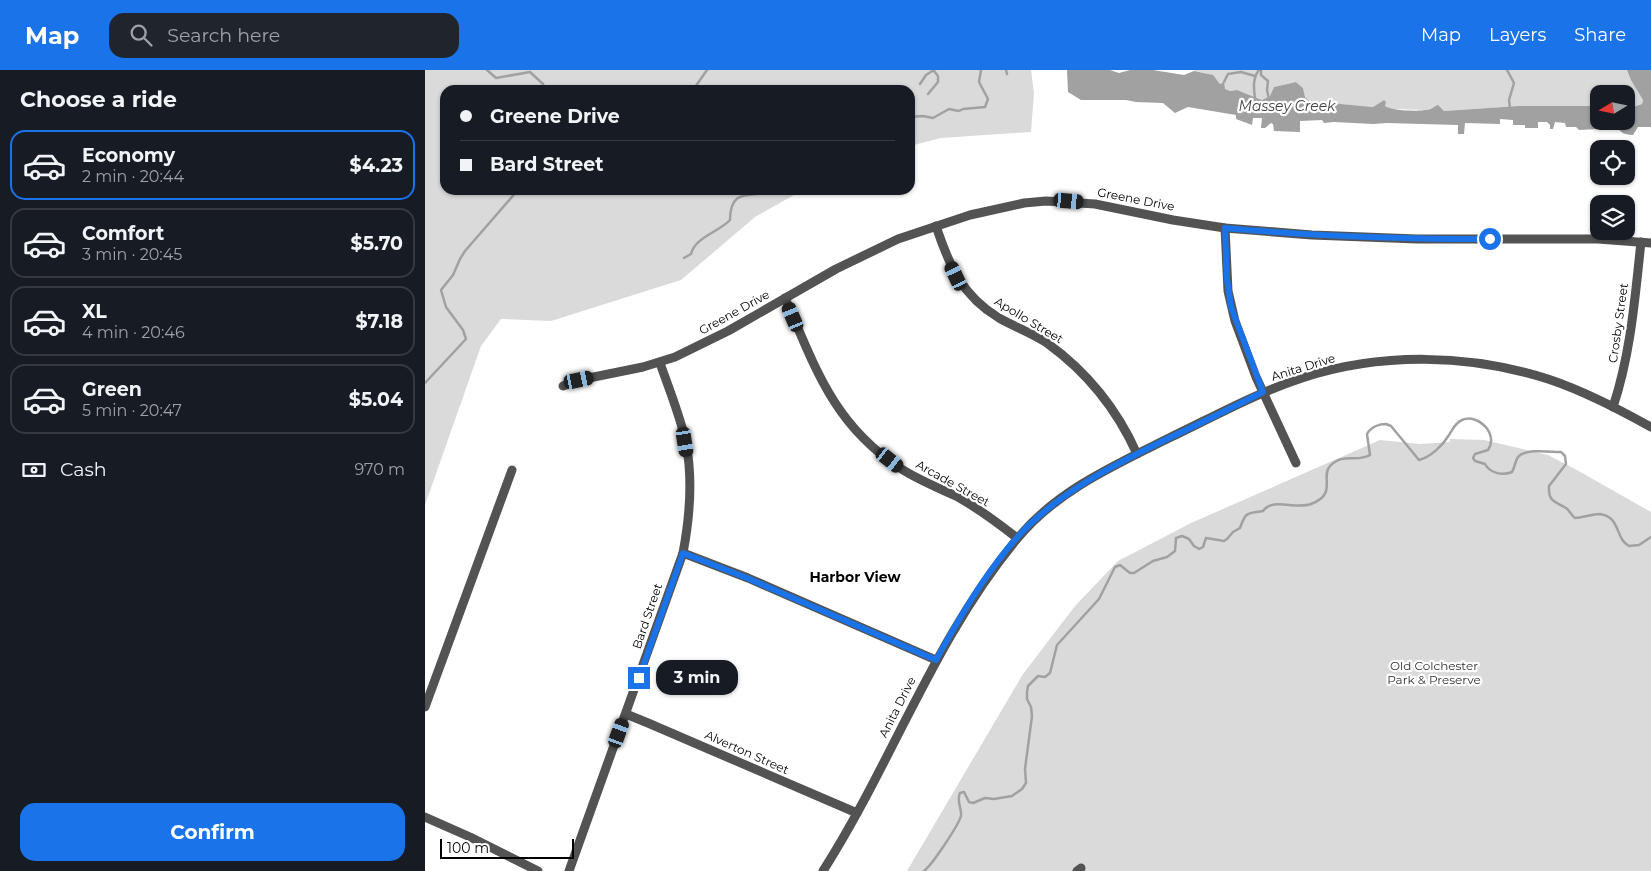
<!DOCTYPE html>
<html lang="en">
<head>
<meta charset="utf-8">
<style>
	body { margin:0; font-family:Montserrat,sans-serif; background:#20242c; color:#f1f3f6; height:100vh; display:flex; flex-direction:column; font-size:19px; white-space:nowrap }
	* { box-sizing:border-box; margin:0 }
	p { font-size:16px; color:#9ea1a6 }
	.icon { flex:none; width:28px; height:28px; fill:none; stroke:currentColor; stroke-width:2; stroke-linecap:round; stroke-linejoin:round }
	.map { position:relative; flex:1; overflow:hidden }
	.drawer { display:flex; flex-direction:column; background:#171b24; width:425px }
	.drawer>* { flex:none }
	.hud { position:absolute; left:15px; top:15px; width:475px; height:110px; border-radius:15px; box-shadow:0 1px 4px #0004; display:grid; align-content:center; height:110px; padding:0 20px; background:#171b24 }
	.needle { width:32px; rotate:260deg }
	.controls { position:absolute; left:1165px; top:15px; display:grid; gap:10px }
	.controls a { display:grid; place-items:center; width:45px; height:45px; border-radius:10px; background:#171b24; box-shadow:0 1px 4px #0004; font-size:25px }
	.scale { position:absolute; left:15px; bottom:12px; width:134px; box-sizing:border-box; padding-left:5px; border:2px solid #000; border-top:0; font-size:14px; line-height:18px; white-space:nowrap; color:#000; -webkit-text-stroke:4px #fff; paint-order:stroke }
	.end { position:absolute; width:22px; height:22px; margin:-11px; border:6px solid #1a73e8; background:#fff; box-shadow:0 0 0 2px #fff }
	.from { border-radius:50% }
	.bubble { position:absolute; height:35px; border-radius:15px; background:#171b24; box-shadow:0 1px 4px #0004; font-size:16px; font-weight:700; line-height:35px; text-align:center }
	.car { position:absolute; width:15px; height:30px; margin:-15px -8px; border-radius:6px; box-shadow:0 0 4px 1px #0007; background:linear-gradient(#222 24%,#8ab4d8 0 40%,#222 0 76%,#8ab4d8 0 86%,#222 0) }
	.hud b { display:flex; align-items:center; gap:18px; height:48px; font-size:19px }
	.hud b+b { border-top:1px solid #363941 }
	.hud i { width:12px; height:12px; background:#f1f3f6 }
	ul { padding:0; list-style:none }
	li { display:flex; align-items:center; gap:15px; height:70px; margin:0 10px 8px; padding:0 10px; border:2px solid #363941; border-radius:15px }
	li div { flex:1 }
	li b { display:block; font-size:19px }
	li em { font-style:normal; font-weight:700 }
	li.active { border-color:#1a73e8 }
	li>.icon { width:45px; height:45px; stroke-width:1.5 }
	h2 { padding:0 20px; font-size:22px; line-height:60px }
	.pay { display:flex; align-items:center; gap:12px; height:55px; padding:0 20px; font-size:19px }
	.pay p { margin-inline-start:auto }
	.action { display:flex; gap:10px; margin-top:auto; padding:10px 20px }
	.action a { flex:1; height:58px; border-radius:15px; background:#1a73e8; color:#fff; font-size:20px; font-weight:700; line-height:58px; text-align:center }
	header { display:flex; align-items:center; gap:30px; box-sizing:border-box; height:70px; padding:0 25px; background:#1a73e8; color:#fff }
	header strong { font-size:24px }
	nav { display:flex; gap:28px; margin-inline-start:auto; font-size:18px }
	.search { width:350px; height:45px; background:#20242c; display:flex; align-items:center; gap:12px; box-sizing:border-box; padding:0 18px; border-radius:15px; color:#9ea1a6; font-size:19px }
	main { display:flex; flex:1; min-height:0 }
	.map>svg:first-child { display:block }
</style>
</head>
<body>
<header>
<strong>Map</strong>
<div class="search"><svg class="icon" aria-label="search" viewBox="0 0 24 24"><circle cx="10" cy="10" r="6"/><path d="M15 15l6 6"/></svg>Search here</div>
<nav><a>Map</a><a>Layers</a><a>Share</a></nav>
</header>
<main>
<section class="drawer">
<h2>Choose a ride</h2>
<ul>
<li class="active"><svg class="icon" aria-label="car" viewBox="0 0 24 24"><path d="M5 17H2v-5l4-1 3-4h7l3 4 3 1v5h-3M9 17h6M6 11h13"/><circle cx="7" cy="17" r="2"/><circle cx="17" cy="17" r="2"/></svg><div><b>Economy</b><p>2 min · 20:44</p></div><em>$4.23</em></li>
<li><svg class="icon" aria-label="car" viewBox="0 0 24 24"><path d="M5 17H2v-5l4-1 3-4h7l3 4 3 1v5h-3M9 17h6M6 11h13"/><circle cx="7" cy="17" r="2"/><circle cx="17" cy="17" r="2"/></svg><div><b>Comfort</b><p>3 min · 20:45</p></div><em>$5.70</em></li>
<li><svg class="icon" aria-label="car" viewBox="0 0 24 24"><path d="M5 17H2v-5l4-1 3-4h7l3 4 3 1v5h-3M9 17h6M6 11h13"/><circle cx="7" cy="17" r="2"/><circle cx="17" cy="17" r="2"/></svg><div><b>XL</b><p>4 min · 20:46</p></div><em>$7.18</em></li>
<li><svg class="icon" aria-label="car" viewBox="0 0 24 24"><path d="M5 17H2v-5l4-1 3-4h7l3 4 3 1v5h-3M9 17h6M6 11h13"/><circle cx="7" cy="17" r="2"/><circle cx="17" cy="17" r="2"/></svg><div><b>Green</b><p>5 min · 20:47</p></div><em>$5.04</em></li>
</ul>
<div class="pay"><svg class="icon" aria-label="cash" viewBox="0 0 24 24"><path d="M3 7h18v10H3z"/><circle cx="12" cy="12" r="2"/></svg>Cash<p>970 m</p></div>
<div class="action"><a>Confirm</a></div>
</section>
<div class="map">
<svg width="1226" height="801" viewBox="0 0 1226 801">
	<rect width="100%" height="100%" fill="#fff"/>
	<g fill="#dadada">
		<path d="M0 0H606L609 23 606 62 516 68 485 76V20H20V120H378L330 147 256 210 126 251 76 249 56 276 0 435Z"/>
		<path d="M770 0H1202L1218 30 1217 34 1208 37 1201 36V24H1174V36H1093L1019 41 1015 38 1009 37 1001 40 969 39 961 38 959 30 948 37 884 31 880 27 878 18 871 12 849 17 845 26 837 30 812 20 805 21 799 19V12L795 14C789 4 780 3 769 1Z"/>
		<path d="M1025 369 1059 370 1123 385 1150 399 1226 442V801H482L598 604 650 536 693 491 766 453 955 370 995 374 1025 372Z"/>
	</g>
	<path fill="#a1a1a1" d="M642 0H685L694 3 705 0H728L759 5 769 1 788 5 795 14 799 12 800 19 805 21 812 20 837 30 845 26 849 17 871 12 878 18 880 27 884 31 948 37 959 30 961 32 960 36C966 41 997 42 1005 39 1008 38 1010 36 1013 35L1019 41 1093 36H1174V51H1201V36L1208 37 1217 34 1218 30 1206 10 1202 0H1226V57H1213L1208 65C1200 65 1197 63 1192 58L1154 60 1151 57H1141L1140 53 1130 52 1128 59H1125V55L1122 52H1113V58H1100V55H1088V50L1075 49V54L1040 53 1039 64H1033V55L962 53 948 54 909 52 899 53 897 50 875 51V62L849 61 848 54 846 53 840 58H836L837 48H828L827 55 811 49V45L763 37 750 43 738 33 711 32 701 30H656L643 22Z"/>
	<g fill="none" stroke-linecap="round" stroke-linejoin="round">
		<g stroke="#a1a1a1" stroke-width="2.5">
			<path d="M62 0 71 8 105 2 118 14 119 20"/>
			<path d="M581 0 582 4"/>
			<path d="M836 0V5L843 11 842 20 844 29"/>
			<path d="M1082 0 1089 13 1084 30 1085 38"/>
			<path d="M799 12 803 4 816 2 830 6"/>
			<path d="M495 14 501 5 509 0"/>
			<path d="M268 20 282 0"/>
			<path d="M503 24 513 12V6L509 1"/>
			<path d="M830 29C829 19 827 9 834 0"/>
			<path d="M485 47 498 46 508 48 524 39 534 41 538 39 560 37 563 29 554 12 556 0"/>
			<path d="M259 188 266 184C270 167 294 162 305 150 305 115 329 129 352 120"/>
			<path d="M0 313 41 269 38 260 21 237 16 220 28 205 35 189 40 181 93 120"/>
			<path d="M499 801C507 795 533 756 536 746 537 738 531 731 535 723L539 722 544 732 548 733 560 728 569 729 587 726 597 719 601 713 600 699 607 646 606 637 602 629V622L603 616 613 606 620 607 625 603 632 575 674 529 690 497 695 495 705 503H709L728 491 742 487 750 481 751 468 757 466 764 469 769 476 774 479 778 477 781 468 799 471 802 469 808 462 815 458C821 441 822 444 838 441 848 427 870 440 886 434 913 424 895 407 905 396 918 382 932 393 945 385L942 364C946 357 954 354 961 354L966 356 994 390C1006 387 1018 375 1024 365 1028 359 1030 353 1037 350 1053 343 1074 364 1063 380L1050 384 1048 388 1050 391 1060 394C1065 403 1077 406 1087 402 1090 397 1090 391 1093 387 1100 378 1126 382 1136 382L1140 386 1141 394 1124 416C1123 432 1130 431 1141 438 1145 441 1146 445 1150 448 1158 448 1166 444 1175 444 1196 447 1190 469 1204 476L1214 475 1226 467"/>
		</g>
		<g stroke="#535353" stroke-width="9">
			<path d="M511 156C524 195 537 226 574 248 590 257 607 263 622 273 662 302 692 339 712 384"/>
			<path d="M800 158 803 221 810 251 831 307 871 393"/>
			<path d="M360 228C390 297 408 354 475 398 493 410 514 418 533 427 554 439 573 453 592 468"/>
			<path d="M138 316 154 310 218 297 250 287 303 261 411 199 473 169 545 145 599 133 621 131 670 134 748 150 800 158 887 165 992 169H1173L1226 173"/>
			<path d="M1188 337C1206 283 1210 227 1216 172"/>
			<path d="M258 483 323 508 511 590"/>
			<path d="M0 637 87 400"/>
			<path d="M201 644 223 653 432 743"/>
			<path d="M0 747 45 767 113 801"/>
			<path d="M144 801 258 483C265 446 268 409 261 373 255 345 244 319 235 293"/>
			<path d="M398 801C467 693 509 569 592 469 631 421 690 395 744 368 788 347 831 323 877 308 956 282 1045 284 1123 309 1159 321 1193 339 1226 357"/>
			<path d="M652 801 656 798"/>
		</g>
	</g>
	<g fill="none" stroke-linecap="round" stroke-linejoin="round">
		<path stroke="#1a73e8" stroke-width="6" d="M214 608 258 483 322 508 511 590C536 545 567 491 604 455 644 417 693 393 742 369 774 354 806 338 838 322L806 237 802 209 800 158C888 166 976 169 1065 169"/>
	</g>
	<g text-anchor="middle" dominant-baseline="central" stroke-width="4.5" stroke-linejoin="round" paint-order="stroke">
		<g font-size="12" fill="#000" stroke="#fff">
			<text transform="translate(711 129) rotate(11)">Greene Drive</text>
			<text transform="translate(309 242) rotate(-29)">Greene Drive</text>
			<text transform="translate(604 250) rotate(31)">Apollo Street</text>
			<text transform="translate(1193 253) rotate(-82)">Crosby Street</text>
			<text transform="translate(878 297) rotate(-17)">Anita Drive</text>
			<text transform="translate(528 413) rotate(29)">Arcade Street</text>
			<text transform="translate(222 546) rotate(-71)">Bard Street</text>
			<text transform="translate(472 637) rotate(-63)">Anita Drive</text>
			<text transform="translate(322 682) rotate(24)">Alverton Street</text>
		</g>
		<g font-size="12" fill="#313131" stroke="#fff">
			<text x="1009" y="595">Old Colchester<tspan x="1009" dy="14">Park &amp; Preserve</tspan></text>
		</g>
		<g font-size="14" font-style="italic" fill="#424242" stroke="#fff">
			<text x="862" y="36">Massey Creek</text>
		</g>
		<g font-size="14" font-weight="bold" fill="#000" stroke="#fff">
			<text x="430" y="507">Harbor View</text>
		</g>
	</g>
</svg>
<div class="controls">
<a><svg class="needle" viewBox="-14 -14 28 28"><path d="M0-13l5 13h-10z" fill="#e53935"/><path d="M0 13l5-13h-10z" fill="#9ea1a6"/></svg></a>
<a><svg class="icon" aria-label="locate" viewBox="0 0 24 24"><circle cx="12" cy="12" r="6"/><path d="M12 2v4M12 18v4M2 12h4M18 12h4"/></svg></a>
<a><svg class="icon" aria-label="layers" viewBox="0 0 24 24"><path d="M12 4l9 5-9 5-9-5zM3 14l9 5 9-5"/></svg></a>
</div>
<div class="scale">100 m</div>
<i class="end from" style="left:1065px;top:169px"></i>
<i class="end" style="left:214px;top:608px"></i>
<div class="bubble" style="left:231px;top:590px;width:82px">3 min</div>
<i class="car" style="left:644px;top:131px;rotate:95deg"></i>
<i class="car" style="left:531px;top:206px;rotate:335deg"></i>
<i class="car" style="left:368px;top:247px;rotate:337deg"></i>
<i class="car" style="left:154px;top:310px;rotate:78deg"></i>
<i class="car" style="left:260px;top:372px;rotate:171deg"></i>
<i class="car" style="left:465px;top:390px;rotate:128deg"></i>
<i class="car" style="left:194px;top:663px;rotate:20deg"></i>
<div class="hud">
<b><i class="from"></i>Greene Drive</b>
<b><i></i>Bard Street</b>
</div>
</div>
</main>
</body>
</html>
